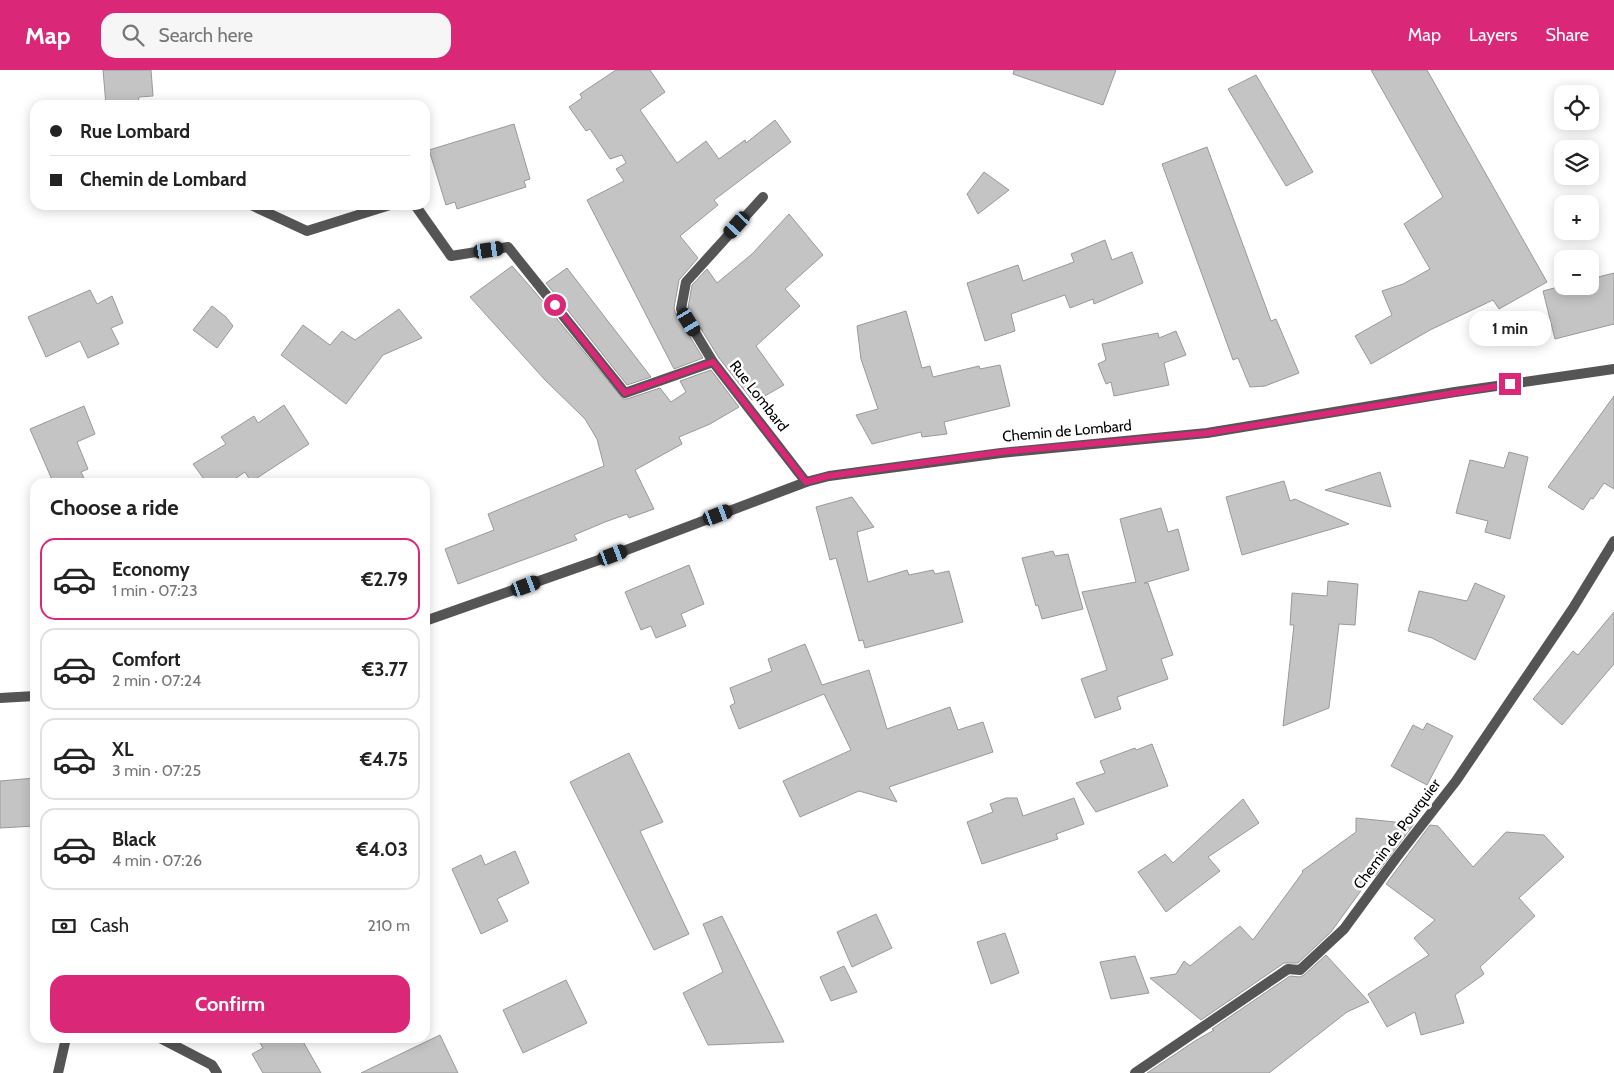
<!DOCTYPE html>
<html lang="en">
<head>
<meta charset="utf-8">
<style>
	body { margin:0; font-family:Cabin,sans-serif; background:#f6f6f6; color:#222; height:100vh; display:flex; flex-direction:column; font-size:19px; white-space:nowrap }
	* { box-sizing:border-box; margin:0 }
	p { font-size:16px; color:#767676 }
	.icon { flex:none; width:28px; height:28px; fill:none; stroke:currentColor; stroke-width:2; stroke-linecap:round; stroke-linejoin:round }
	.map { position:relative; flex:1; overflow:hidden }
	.drawer { position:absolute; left:30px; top:408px; width:400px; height:565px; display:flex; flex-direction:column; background:#fff; border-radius:15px; box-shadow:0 2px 12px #0003 }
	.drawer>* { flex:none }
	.guide { position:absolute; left:30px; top:30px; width:400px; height:110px; border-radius:15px; box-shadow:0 2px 12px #0003; display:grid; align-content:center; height:110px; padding:0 20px; background:#fff }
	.tools { position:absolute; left:1554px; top:15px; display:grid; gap:10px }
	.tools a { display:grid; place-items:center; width:45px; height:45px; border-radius:10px; background:#fff; box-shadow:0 2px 12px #0003; font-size:25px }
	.end { position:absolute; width:22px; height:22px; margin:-11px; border:6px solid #db2777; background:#fff; box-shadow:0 0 0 2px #fff }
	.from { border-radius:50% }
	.bubble { position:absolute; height:35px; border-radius:15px; background:#fff; box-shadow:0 2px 12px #0003; font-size:16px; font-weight:700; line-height:35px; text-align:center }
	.car { position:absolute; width:15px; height:30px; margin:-15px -8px; border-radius:6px; box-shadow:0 0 4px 1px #0007; background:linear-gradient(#222 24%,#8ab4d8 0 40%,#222 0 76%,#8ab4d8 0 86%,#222 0) }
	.guide b { display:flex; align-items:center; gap:18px; height:48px; font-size:19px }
	.guide b+b { border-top:1px solid #e0e0e0 }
	.guide i { width:12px; height:12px; background:#222 }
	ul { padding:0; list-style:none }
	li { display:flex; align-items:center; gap:15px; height:82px; margin:0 10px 8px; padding:0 10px; border:2px solid #e0e0e0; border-radius:15px }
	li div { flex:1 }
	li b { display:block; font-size:19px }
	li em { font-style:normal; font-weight:700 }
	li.current { border-color:#db2777 }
	li>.icon { width:45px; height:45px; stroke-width:1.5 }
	h2 { padding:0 20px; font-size:22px; line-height:60px }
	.pay { display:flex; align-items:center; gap:12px; height:55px; padding:0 20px; font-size:19px }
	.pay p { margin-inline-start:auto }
	.cta { display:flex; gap:10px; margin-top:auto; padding:10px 20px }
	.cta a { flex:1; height:58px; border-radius:15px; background:#db2777; color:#fff; font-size:20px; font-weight:700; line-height:58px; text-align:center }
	header { display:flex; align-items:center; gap:30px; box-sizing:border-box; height:70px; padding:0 25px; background:#db2777; color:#fff }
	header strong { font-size:24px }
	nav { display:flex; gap:28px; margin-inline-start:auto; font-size:18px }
	.search { width:350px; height:45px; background:#f6f6f6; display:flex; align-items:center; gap:12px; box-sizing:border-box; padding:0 18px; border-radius:15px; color:#767676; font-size:19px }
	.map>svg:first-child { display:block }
</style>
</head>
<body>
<header>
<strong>Map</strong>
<div class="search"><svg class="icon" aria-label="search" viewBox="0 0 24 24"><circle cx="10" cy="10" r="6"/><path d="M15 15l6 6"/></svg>Search here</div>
<nav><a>Map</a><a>Layers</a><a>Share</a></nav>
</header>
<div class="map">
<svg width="1614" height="1003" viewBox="0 0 1614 1003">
	<rect width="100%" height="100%" fill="#fff"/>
	<g fill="#c4c4c4" stroke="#999">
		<path d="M103 0H151L153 26 139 27 138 33 106 35Z"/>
		<path d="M616 0H650L665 22 640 40 677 93 706 71 719 89 745 70 746 73 775 50 791 72 714 130 718 135 680 166 698 188 679 210 674 238 675 242 703 288 674 299 587 130 624 111 616 99 626 93 622 85 610 89 590 59 586 61 569 37 582 28 580 24Z"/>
		<path d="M1014 0H1116L1103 35 1013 4Z"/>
		<path d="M1371 0H1427L1547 212 1499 239 1493 230 1430 260 1371 294 1355 266 1392 245 1382 221 1403 214 1430 199 1404 154 1443 127Z"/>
		<path d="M1256 5 1313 102 1286 116 1228 19Z"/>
		<path d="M514 54 530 109 524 111 526 117 457 139 455 132 446 135 429 80Z"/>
		<path d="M1207 77 1271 251 1276 249 1299 303 1265 316 1250 317 1238 288 1233 290 1162 94Z"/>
		<path d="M984 102 1009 120 978 144 967 124Z"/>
		<path d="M789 144 823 185 785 219 800 236 756 276 784 315 756 331 755 329 752 330 719 288 688 238 692 215 707 199 717 213 752 184Z"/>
		<path d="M1105 170 1112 190 1132 182 1143 213 1094 234 1093 229 1070 238 1065 225 1011 244 1015 261 985 271 967 213 1018 195 1023 211 1074 192 1071 184Z"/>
		<path d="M512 196 534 221 623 329H627L660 318 671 332 686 322 680 311 711 300 739 337 710 354 679 367 682 374 635 400 654 439 629 448 627 444 605 452 574 465 577 470 458 514 445 479 494 460 488 444 604 396 597 369 585 349 545 310 470 227Z"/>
		<path d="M567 198 651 307 627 315 546 213Z"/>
		<path d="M1614 203V254L1555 269 1543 221 1562 216H1590V209Z"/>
		<path d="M90 220 97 234 112 226 123 253 111 258 119 274 88 288 80 271 46 287 28 247Z"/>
		<path d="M212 236 226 247 233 256 217 278 193 260Z"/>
		<path d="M399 239 422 268 383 285 346 334 281 285 303 255 330 275 342 261 355 270Z"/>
		<path d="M906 241 922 298 930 296 933 307 979 296 980 299 1000 295 1010 336 944 352 947 364 922 367 921 362 872 374 856 345 878 339 861 289 857 256Z"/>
		<path d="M1176 261 1186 285 1164 293 1169 315 1114 326 1111 312 1106 314 1098 294 1106 290 1102 274 1158 263 1159 268Z"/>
		<path d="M1614 326V419L1604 413 1593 429 1591 428 1583 440 1548 417Z"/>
		<path d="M284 335 309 374 251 412 245 402 230 412H206L193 394 226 374 221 367 254 346 258 353Z"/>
		<path d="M84 336 95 364 77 372 88 399 81 402 86 412H53L30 359Z"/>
		<path d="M1509 382 1528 387 1510 469 1485 462 1488 451 1456 443 1470 390 1504 398Z"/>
		<path d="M1380 402 1391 437 1325 420Z"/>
		<path d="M1284 411 1290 431 1295 429 1349 454 1242 485 1226 427Z"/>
		<path d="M852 427 874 457 857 462 868 512 907 500 909 505 933 500 935 504 949 501 963 552 865 578 863 570 859 571 836 488 830 490 816 437Z"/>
		<path d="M1161 438 1168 462 1178 459 1189 500 1144 513H1148L1173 585 1161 589 1168 609 1117 627 1121 639 1095 648 1081 609 1107 600 1082 522 1136 512 1120 449Z"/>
		<path d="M1053 481 1055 486 1068 484 1083 539 1042 549 1038 535 1036 536 1022 488Z"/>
		<path d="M689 495 704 534 681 544 686 556 656 568 651 556 641 560 625 522Z"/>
		<path d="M1328 511 1358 514 1355 555 1339 554 1329 638 1283 656 1294 555H1290L1292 523 1327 526Z"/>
		<path d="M1475 513 1505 526 1475 590 1432 568 1408 561 1419 521 1467 531Z"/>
		<path d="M1614 542V594L1562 655 1533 629 1573 581 1578 585Z"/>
		<path d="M805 574 822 615 869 600 887 659 950 637 958 660 983 652 993 682 889 717 897 732 859 721 800 747 783 711 851 680 824 624 739 659 730 636 735 633 730 618 772 601 768 589Z"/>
		<path d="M1427 653 1453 666 1427 715 1391 696 1413 655 1423 660Z"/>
		<path d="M1152 674 1168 716 1096 742 1076 713 1105 703 1100 691 1135 678 1136 680Z"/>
		<path d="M629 683 663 752 640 761 689 864 654 880 570 712Z"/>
		<path d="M35 708V756L0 758V711Z"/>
		<path d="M1006 728H1017L1023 746 1074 728 1084 754 1056 764 1058 769 982 794 967 752 993 742 990 734Z"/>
		<path d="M1243 729 1259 753 1208 787 1220 801 1166 842 1138 802 1165 784 1173 793Z"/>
		<path d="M1356 748 1414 754 1375 806 1373 804 1331 862 1298 893H1284L1201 950 1150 908 1176 904 1184 891 1190 896 1240 856 1253 870 1303 802 1302 801 1356 762Z"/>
		<path d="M1430 755 1438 756 1473 797 1506 762 1544 765 1564 787 1519 828 1535 846 1480 897 1484 904 1455 925 1464 953 1421 965 1415 942 1387 957 1368 924 1429 885 1414 868 1435 850 1386 814Z"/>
		<path d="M515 781 529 813 497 829 508 851 481 864 452 799 481 785 485 795Z"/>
		<path d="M876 844 892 878 852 897 837 862Z"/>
		<path d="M722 846 784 972 708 975 683 923 723 902 703 854Z"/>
		<path d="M1005 863 1019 903 991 914 977 872Z"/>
		<path d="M1326 885 1369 932 1347 942 1269 1003H1147L1195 971 1214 960 1212 959 1290 906 1300 907 1304 905Z"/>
		<path d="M1135 886 1149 923 1111 929 1100 892Z"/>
		<path d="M844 896 857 922 831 931 820 907Z"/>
		<path d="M566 910 587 953 523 983 503 940Z"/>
		<path d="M440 965 458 1003H361Z"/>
		<path d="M257 968H301L321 1003H263L252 984 263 978Z"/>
	</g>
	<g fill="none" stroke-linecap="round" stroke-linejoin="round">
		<g stroke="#555" stroke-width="10">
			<path d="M763 127 686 212 681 239 713 292 806 412"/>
			<path d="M251 135 307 161 390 135"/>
			<path d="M415 135 451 186 508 177 625 323 713 292"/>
			<path d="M160 968 212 995 217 1003"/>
			<path d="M58 1003 66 968"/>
		</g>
		<path stroke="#555" stroke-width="10" d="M1135 1003 1288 899 1300 900 1344 859 1396 788 1456 711 1573 538 1614 471"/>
		<g stroke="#555" stroke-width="10">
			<path d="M425 551 613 485 806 412 829 406 1001 383 1207 363 1455 322 1614 299"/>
			<path d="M0 628 35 626"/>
		</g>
	</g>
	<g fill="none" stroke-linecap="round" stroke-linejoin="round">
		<path stroke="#db2777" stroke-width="6" d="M555 235 625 323 713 292 806 412 828 406 1002 382 1207 363 1510 314"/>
	</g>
	<g text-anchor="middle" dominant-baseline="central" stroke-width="5" stroke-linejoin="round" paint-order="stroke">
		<g font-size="15" fill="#000" stroke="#fff">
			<text transform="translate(759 326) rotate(52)">Rue Lombard</text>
			<text transform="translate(1067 361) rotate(-5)">Chemin de Lombard</text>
			<text transform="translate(1397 764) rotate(-53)">Chemin de Pourquier</text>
		</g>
	</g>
</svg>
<div class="tools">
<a><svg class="icon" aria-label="locate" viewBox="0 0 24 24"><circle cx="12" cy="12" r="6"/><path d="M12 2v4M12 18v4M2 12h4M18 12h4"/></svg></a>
<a><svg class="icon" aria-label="layers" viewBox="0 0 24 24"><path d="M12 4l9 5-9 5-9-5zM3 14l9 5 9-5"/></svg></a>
<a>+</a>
<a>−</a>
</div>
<i class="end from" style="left:555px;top:235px"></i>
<i class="end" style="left:1510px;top:314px"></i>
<div class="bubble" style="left:1469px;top:241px;width:82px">1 min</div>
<i class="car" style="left:737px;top:155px;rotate:222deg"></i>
<i class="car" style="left:489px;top:180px;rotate:81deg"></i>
<i class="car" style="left:689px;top:252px;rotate:149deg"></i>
<i class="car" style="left:718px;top:445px;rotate:69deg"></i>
<i class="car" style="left:613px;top:485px;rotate:69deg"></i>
<i class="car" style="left:526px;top:516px;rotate:70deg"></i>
<div class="guide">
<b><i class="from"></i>Rue Lombard</b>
<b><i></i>Chemin de Lombard</b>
</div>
<section class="drawer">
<h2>Choose a ride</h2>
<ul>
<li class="current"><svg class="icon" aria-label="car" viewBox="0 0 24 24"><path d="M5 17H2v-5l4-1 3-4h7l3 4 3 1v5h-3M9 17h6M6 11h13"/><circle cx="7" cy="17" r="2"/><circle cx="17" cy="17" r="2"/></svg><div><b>Economy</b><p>1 min · 07:23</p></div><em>€2.79</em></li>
<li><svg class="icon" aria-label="car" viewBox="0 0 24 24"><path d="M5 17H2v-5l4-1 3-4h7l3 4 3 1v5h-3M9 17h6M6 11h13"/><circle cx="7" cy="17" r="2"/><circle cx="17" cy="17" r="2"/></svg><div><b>Comfort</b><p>2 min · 07:24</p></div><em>€3.77</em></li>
<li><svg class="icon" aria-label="car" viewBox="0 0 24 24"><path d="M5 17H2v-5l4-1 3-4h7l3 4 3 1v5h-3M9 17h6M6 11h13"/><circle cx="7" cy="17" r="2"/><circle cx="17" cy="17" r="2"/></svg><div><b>XL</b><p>3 min · 07:25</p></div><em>€4.75</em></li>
<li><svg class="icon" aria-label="car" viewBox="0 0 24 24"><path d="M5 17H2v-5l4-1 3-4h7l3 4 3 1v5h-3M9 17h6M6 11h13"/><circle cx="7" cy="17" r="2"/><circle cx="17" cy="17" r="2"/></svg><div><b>Black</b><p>4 min · 07:26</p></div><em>€4.03</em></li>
</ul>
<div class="pay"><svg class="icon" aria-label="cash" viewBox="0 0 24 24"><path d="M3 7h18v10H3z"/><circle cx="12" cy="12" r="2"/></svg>Cash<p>210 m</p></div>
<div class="cta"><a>Confirm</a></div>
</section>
</div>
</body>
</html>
